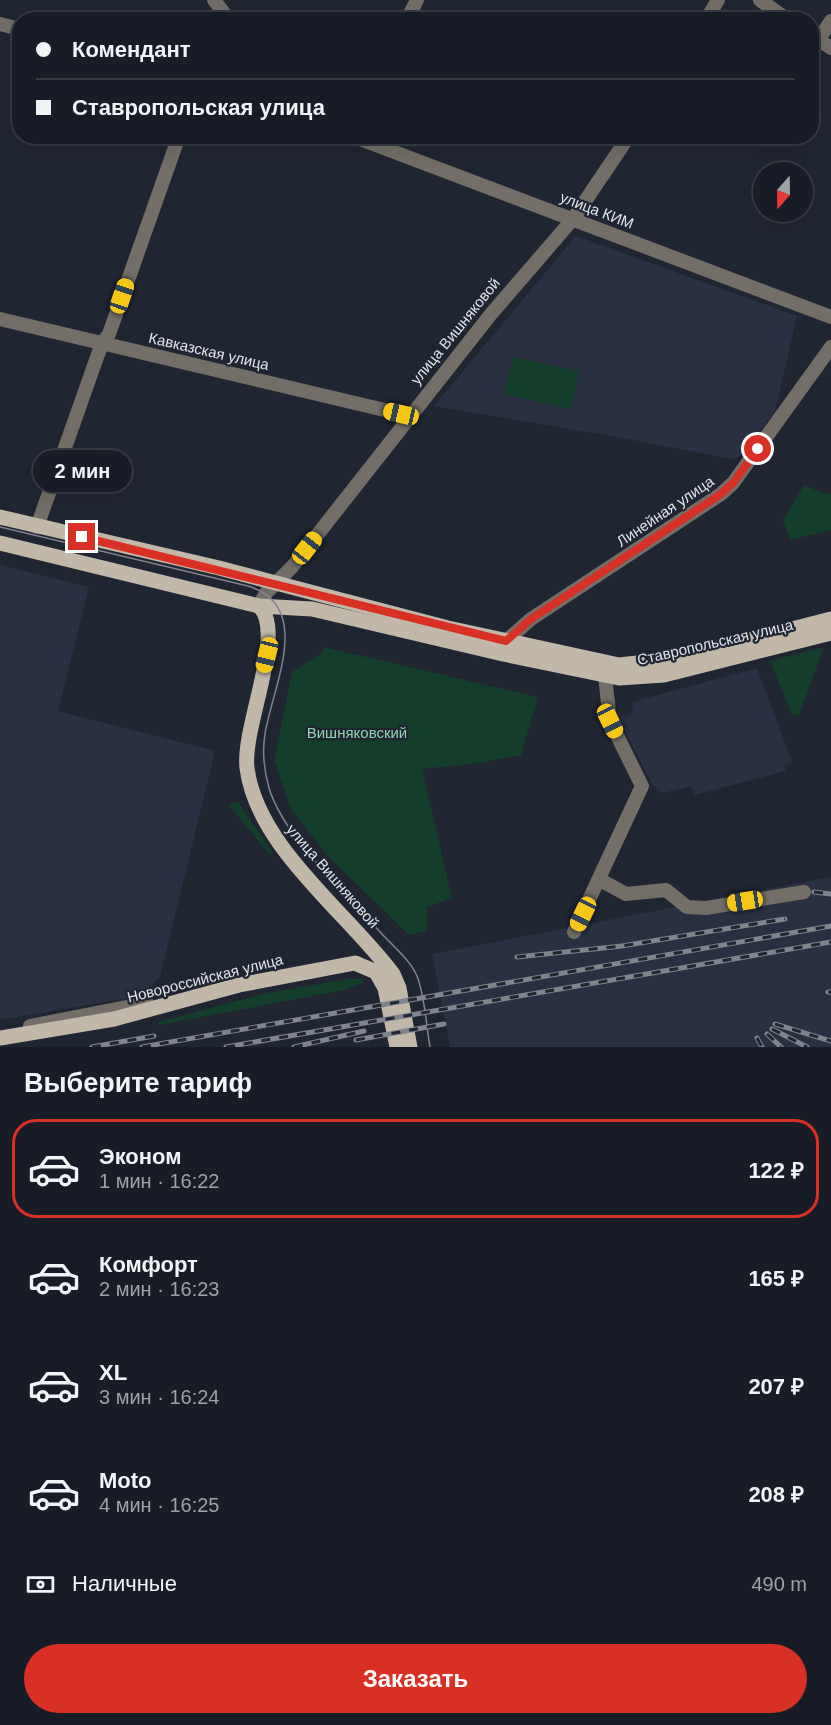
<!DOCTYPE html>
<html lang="ru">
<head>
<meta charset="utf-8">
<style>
	body { margin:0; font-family:Helvetica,sans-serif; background:#252932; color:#f1f3f6; height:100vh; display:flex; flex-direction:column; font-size:22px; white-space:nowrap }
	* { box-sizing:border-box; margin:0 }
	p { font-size:20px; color:#9fa1a7 }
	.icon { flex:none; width:33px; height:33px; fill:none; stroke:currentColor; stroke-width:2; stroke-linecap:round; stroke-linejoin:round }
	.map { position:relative; height:1047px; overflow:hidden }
	.side { display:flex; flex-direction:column; background:#181c26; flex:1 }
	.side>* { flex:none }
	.top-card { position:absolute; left:12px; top:12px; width:807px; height:132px; border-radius:24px; box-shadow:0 6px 24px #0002,0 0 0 2px #363a43; display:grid; align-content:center; height:132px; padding:0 24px; background:#181c26 }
	.needle { width:39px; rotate:200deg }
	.controls { position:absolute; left:753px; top:162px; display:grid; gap:12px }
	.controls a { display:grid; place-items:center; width:60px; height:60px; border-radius:50%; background:#181c26; box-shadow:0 6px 24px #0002,0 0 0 2px #363a43; font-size:30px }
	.end { position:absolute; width:27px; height:27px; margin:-14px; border:8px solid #d93025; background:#fff; box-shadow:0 0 0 3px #fff }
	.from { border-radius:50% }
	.bubble { position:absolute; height:42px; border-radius:21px; background:#181c26; box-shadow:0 6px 24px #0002,0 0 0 2px #363a43; font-size:20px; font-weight:800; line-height:42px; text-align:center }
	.car { position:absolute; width:18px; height:36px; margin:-18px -9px; border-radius:8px; box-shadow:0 0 4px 2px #0007; background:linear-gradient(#f5c518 24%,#345 0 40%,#f5c518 0 76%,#345 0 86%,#f5c518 0) }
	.top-card b { display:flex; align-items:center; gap:21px; height:57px; font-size:22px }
	.top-card b+b { border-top:2px solid #363a43 }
	.top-card i { width:15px; height:15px; background:#f1f3f6 }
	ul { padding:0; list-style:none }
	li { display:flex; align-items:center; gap:18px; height:99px; margin:0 12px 9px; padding:0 12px; border:3px solid transparent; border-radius:24px }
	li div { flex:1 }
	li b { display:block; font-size:22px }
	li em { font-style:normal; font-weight:800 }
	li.current { border-color:#d93025 }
	li>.icon { width:54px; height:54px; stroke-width:1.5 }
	h2 { padding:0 24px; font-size:27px; line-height:72px }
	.pay { display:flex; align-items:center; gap:15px; height:66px; padding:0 24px; font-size:22px }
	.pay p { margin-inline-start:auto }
	.cta { display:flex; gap:12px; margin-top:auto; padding:12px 24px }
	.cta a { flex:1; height:69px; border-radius:36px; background:#d93025; color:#fff; font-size:24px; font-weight:800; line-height:69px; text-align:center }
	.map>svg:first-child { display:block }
</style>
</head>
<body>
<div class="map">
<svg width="831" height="1047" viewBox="0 0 831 1047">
	<rect width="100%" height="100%" fill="#202532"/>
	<g fill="#283042">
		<path d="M576 236 797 316 775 412 736 460 623 438 434 406Z"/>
		<path d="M0 565 89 587 58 711 215 751 160 977 140 996 0 1020Z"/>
		<path d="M757 668 792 762 784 765 786 771 695 795 691 786 662 793 652 784 615 713 619 710 623 716H628L633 712 632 702Z"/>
		<path d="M831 877V1047H450L432 954Z"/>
	</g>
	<g fill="#133e2b">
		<path d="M513 357 579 371 571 409 504 394Z"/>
		<path d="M804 485 825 494 831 493V530L790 540 783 520Z"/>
		<path d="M324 647 538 697 521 755 479 763 422 769 452 898 427 907V931L409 935 327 855 291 809 274 760 292 672 323 652Z"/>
		<path d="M824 647 799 715H792L770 661Z"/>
		<path d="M238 802 273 853 270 855 228 804Z"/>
		<path d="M349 979H363V983L344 990 159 1025V1022L266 993Z"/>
	</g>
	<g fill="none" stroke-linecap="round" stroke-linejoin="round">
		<g stroke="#736f68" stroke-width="14">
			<path d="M214 0 229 20"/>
			<path d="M760 0 788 20"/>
			<path d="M407 20 417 0"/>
			<path d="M706 20 718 0"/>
			<path d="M0 24 20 29"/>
			<path d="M812 35 831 48"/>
			<path d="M818 40 831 21"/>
			<path d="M352 136 831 317"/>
			<path d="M0 319 410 416"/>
			<path d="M37 527 102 343 109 334 179 136"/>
			<path d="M259 606 266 593 292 567 491 314 573 219 629 136"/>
			<path d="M506 641 531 619 721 494 733 483 831 347"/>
			<path d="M600 880 626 894 666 890 687 907 706 908 804 892"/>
			<path d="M574 932 642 786 610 721 605 676"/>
			<path d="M30 1026 147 1003"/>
		</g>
		<g stroke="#c1b8aa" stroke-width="15">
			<path d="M0 517 219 568 448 628 619 665 675 659 831 619"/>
			<path d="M0 543 259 606 312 609 503 654 619 678 664 675 831 633"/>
			<path d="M259 606C287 633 242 727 247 768 257 847 347 912 393 974L399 988 410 1047"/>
			<path d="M0 1038 114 1019 239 985 355 963 376 972 385 988 397 1047"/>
		</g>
		<path stroke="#7f848e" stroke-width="1.5" d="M0 527 248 586C315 606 272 688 265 734 262 752 264 770 269 788 283 836 347 895 382 934 393 946 410 960 417 976 425 997 426 1024 430 1047"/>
		<g stroke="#7f848e" stroke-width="5">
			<g id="rail">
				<path d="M814 892 831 894"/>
				<path d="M517 957 622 946 785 919"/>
				<path d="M828 992H831"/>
				<path d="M775 1024 831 1041"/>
				<path d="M772 1029 807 1047"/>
				<path d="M767 1034 781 1047"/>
				<path d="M757 1038 762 1047"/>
				<path d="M356 1040 444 1024"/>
				<path d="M92 1047 154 1036"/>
				<path d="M142 1047 831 926"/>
				<path d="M226 1047 831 942"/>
				<path d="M294 1047 364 1031"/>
			</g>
		</g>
		<use href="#rail" stroke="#202532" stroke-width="3" stroke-dasharray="9" stroke-linecap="butt"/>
	</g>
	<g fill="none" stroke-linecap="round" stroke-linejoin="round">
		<path stroke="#d93025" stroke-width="8" d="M82 537 506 641 531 619 721 494 733 483 758 449"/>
	</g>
	<g text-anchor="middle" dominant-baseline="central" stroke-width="4.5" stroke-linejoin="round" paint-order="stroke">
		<g font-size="15" fill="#e0e5ed" stroke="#202532">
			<text transform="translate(597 210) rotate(21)">улица КИМ</text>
			<text transform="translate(455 331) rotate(-51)">улица Вишняковой</text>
			<text transform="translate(209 351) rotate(13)">Кавказская улица</text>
			<text transform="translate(665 511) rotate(-34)">Линейная улица</text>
			<text transform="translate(715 642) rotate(-13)">Ставропольская улица</text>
			<text transform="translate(333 876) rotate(49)">улица Вишняковой</text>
			<text transform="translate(205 978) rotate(-14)">Новороссийская улица</text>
		</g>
		<g font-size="15" fill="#8fd7b2" stroke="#202532">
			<text x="357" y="732">Вишняковский</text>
		</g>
	</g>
</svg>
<div class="controls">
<a><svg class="needle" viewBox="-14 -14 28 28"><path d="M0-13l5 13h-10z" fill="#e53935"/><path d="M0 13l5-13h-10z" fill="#9fa1a7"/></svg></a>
</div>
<i class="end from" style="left:758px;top:449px"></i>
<i class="end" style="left:82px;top:537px"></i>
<div class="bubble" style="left:33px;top:450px;width:99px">2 мин</div>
<i class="car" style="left:122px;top:296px;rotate:19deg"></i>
<i class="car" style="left:401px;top:414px;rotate:283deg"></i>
<i class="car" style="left:307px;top:548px;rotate:38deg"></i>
<i class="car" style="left:267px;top:655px;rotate:194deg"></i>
<i class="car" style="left:610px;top:721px;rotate:154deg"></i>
<i class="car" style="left:745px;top:901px;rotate:261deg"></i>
<i class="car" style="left:583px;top:914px;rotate:206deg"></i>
<div class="top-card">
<b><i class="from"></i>Комендант</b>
<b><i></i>Ставропольская улица</b>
</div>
</div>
<section class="side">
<h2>Выберите тариф</h2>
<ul>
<li class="current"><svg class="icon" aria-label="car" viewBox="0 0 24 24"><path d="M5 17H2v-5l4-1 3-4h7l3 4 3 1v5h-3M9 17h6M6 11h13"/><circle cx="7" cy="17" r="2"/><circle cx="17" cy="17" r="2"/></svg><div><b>Эконом</b><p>1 мин · 16:22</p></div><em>122 ₽</em></li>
<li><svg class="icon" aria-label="car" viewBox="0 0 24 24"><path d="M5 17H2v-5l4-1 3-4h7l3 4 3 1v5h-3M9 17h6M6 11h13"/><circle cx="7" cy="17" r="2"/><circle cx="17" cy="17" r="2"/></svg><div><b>Комфорт</b><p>2 мин · 16:23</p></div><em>165 ₽</em></li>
<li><svg class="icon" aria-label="car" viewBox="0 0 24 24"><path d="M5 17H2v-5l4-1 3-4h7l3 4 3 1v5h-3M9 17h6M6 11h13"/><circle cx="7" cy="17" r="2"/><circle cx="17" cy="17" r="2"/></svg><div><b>XL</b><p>3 мин · 16:24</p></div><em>207 ₽</em></li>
<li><svg class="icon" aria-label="car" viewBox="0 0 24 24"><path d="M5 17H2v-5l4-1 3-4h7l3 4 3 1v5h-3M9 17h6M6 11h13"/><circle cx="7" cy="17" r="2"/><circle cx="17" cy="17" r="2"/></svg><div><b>Moto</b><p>4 мин · 16:25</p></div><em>208 ₽</em></li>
</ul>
<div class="pay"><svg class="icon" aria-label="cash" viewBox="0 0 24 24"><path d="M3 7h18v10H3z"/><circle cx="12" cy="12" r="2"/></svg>Наличные<p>490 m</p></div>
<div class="cta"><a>Заказать</a></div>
</section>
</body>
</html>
